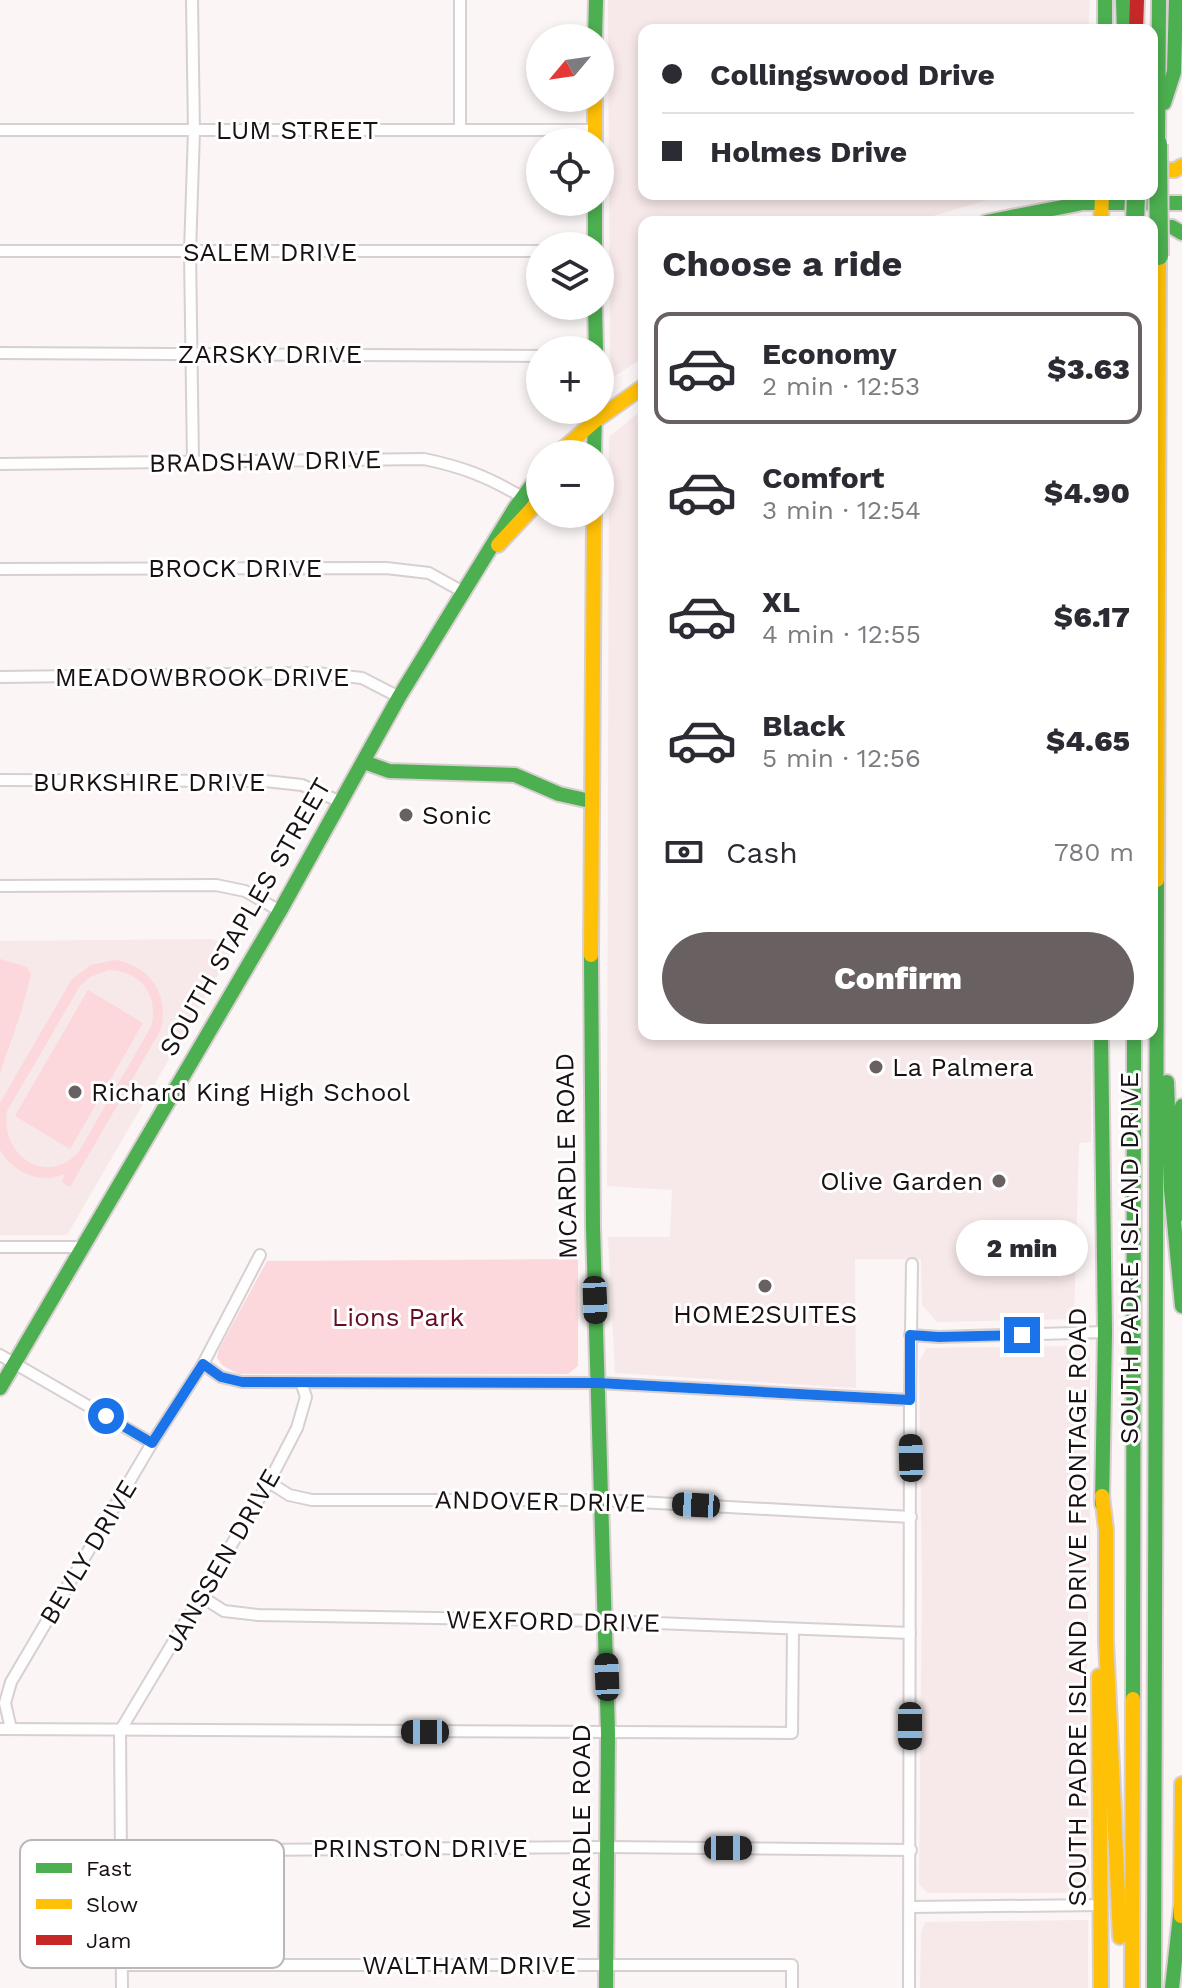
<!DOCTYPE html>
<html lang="en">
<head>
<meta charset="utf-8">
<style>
	body { margin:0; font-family:"Work Sans",sans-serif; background:#f2f2f3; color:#2b2b33; height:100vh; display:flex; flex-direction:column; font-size:30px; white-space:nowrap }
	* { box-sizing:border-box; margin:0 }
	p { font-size:26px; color:#7c7c81 }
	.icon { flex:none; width:44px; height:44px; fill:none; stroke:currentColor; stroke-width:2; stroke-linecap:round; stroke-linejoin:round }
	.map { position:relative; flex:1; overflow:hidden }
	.sheet { position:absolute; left:638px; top:216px; width:520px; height:824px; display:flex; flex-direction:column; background:#fff; border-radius:16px; box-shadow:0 4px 12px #0003 }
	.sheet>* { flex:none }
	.hud { position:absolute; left:638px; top:24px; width:520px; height:176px; border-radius:16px; box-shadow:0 4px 12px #0003; display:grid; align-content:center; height:176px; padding:0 24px; background:#fff }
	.needle { width:52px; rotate:241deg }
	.tools { position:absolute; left:526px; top:24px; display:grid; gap:16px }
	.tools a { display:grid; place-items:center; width:88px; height:88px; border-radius:50%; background:#fff; box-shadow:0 4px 12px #0003; font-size:40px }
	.end { position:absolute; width:36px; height:36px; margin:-18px; border:10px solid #1a73e8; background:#fff; box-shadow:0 0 0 4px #fff }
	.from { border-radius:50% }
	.bubble { position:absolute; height:56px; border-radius:28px; background:#fff; box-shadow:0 4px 12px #0003; font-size:26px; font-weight:800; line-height:56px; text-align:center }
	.car { position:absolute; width:24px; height:48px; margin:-24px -12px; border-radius:10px; box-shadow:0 0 6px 2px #0007; background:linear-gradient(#222 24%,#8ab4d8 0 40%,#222 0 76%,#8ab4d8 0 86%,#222 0) }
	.hud b { display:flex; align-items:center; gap:28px; height:76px; font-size:30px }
	.hud b+b { border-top:2px solid #e1e1e2 }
	.hud i { width:20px; height:20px; background:#2b2b33 }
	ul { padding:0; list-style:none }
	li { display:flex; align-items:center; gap:24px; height:112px; margin:0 16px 12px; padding:0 8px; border:4px solid transparent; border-radius:16px }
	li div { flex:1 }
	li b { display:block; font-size:30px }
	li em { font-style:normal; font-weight:800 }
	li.current { border-color:#686061 }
	li>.icon { width:72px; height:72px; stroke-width:1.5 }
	h2 { padding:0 24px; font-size:36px; line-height:96px }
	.pay { display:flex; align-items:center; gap:20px; height:88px; padding:0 24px; font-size:30px }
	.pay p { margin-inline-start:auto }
	.cta { display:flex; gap:16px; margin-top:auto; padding:16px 24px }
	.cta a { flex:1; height:92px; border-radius:48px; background:#686061; color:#fff; font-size:32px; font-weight:800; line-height:92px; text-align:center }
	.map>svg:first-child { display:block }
</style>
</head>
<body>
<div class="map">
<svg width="1182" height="1988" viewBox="0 0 1182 1988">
	<rect width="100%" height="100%" fill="#fbf5f5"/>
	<g fill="#f7e8e9">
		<path d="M608 0H1090L1088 30H644V194H998V197L912 222H644V357L615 376 611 372 610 359Z"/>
		<path d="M644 408V1034H1091V1142L1079 1143 1074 1319 937 1322 922 1305 921 1259H855L856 1388 615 1373 608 1237H670L672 1190 607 1186 609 437Z"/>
		<path d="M213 939 233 949 67 1235H0V941Z"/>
		<path d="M1082 1346 1090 1356V1581L1087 1640 1089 1888 1081 1893H928L919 1884 922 1585 919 1362 926 1348Z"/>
		<path d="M1088 1920V1988H920L921 1933 925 1922Z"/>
	</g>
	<g fill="#fcd7db" fill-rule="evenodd">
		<path d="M0 959 27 967 31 974 21 1012 0 1073Z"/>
		<path d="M115 960C150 966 171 996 160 1031L70 1187 62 1182 65 1174 51 1178 35 1177 20 1171 8 1161 0 1150V1103L72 979 91 965ZM108 970C140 970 160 996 151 1027L78 1153C45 1187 0 1155 7 1111L80 986 90 977Z"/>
		<path d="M88 990 143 1023 70 1149 15 1116Z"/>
		<path d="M578 1259V1366L568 1374H239L223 1366 217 1358 219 1349 267 1261Z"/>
	</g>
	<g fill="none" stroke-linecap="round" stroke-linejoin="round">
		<g stroke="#d8cfd0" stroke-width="14">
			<g id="street">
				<path d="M192 0 194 131 190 252 193 461"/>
				<path d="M460 129V0"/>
				<path d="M0 130H595"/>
				<path d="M0 251H540"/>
				<path d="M0 353 540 356"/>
				<path d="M0 464 424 459C463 467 488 477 522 497"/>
				<path d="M0 569 386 568 429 573 465 593"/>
				<path d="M0 677 316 673 362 678 399 697"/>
				<path d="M0 780 265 781 302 785 341 802"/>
				<path d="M0 886 216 885 245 891 280 911"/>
				<path d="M0 1247H85"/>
				<path d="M910 1335 939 1337 1105 1332"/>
				<path d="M0 1355 152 1443"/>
				<path d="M203 1364 221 1377 242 1382 598 1383 910 1400"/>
				<path d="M269 1482 289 1495 312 1500H603L911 1517"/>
				<path d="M202 1597 224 1611 258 1615 605 1621 910 1633"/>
				<path d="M0 1729 792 1733 793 1629"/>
				<path d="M11 1729 5 1703 11 1682 152 1443 203 1364 260 1255"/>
				<path d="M122 1851 606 1847 911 1850"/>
				<path d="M910 1907 1101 1905"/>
				<path d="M123 1965H792V1988"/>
				<path d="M122 1988 120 1731 269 1482 297 1428 306 1397 301 1382"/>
				<path d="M909 1988 910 1400 912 1264"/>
			</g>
		</g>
		<g stroke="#d8cfd0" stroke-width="18">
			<g id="fast">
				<path d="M1105 0V30"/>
				<path d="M1123 0 1124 30"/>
				<path d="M595 38 596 0"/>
				<path d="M1164 103 1174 72 1176 0"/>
				<path d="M1158 144 1159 0"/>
				<path d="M595 202V246"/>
				<path d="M986 222 1083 203H1182"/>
				<path d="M1152 227H1172L1182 233"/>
				<path d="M595 306 596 350"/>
				<path d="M594 454 595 410"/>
				<path d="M364 762 389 771 515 775 559 794 590 801"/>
				<path d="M591 955 593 1228 608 1733 606 1988"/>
				<path d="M1101 1034 1105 1332 1102 1504"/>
				<path d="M1167 1082 1171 1190 1182 1306"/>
				<path d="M1180 1214 1182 1106"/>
				<path d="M0 1388 280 911 399 697 515 508 540 474"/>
				<path d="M1133 1699 1134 1034"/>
				<path d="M1154 1988 1157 880"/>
				<path d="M1172 1988 1181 1906"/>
			</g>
		</g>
		<g stroke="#d8cfd0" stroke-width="18">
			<g id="slow">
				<path d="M595 98V142"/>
				<path d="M1152 170H1175L1182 166"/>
				<path d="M1101 222 1102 194"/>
				<path d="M557 454 595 421 644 386"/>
				<path d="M498 545 540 500"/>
				<path d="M1157 880 1159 256"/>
				<path d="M591 955 594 514"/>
				<path d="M1102 1496 1106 1529V1641L1120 1937"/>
				<path d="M1099 1676 1101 1988"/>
				<path d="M1181 1916 1182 1784"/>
				<path d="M1132 1988 1133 1699"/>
			</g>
		</g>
		<g stroke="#d8cfd0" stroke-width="18">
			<path id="jam" d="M1136 30 1137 0"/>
		</g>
		<use href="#street" stroke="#fefefe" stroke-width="10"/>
		<use href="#fast" stroke="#4caf50" stroke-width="14"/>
		<use href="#slow" stroke="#ffc107" stroke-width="14"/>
		<use href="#jam" stroke="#c62828" stroke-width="14"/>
		<g stroke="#d8cfd0" stroke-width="22" stroke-linecap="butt">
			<g id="fast-bridge">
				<path d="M1158 144 1159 256"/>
				<path d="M1135 222 1136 194"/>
			</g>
		</g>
		<use href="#fast-bridge" stroke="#4caf50" stroke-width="18"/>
	</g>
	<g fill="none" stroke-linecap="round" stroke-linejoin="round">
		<path stroke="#1a73e8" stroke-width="10" d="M106 1416 152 1443 203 1364 221 1377 242 1382 598 1383 910 1400V1335L939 1337 1022 1335"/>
	</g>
	<g fill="#686061" stroke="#fff" stroke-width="3">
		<circle cx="406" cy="815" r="8"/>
		<circle cx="876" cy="1067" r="8"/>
		<circle cx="75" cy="1092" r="8"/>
		<circle cx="999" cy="1181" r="8"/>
		<circle cx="765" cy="1286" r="8"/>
	</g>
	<g text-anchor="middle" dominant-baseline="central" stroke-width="6" stroke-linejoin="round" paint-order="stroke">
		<g font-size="26" fill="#191011" stroke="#fff">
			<text x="297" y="130">LUM STREET</text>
			<text x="270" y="252">SALEM DRIVE</text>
			<text x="270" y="354">ZARSKY DRIVE</text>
			<text transform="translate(265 461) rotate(-1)">BRADSHAW DRIVE</text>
			<text x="235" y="568">BROCK DRIVE</text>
			<text x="202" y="677">MEADOWBROOK DRIVE</text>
			<text x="149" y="782">BURKSHIRE DRIVE</text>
			<text transform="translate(245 917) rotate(-60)">SOUTH STAPLES STREET</text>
			<text transform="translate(566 1156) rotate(-91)">MCARDLE ROAD</text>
			<text transform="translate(1129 1258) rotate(-90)">SOUTH PADRE ISLAND DRIVE</text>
			<text transform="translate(540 1501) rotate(1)">ANDOVER DRIVE</text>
			<text transform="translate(88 1552) rotate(-59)">BEVLY DRIVE</text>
			<text transform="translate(222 1560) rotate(-60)">JANSSEN DRIVE</text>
			<text transform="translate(1077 1607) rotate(-90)">SOUTH PADRE ISLAND DRIVE FRONTAGE ROAD</text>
			<text transform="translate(553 1621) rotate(1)">WEXFORD DRIVE</text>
			<text transform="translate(581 1827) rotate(-90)">MCARDLE ROAD</text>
			<text x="420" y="1848">PRINSTON DRIVE</text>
			<text x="469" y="1965">WALTHAM DRIVE</text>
		</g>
		<g font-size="26" fill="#191011" stroke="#fff" text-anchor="start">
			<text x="422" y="815">Sonic</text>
			<text x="892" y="1067">La Palmera</text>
			<text x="91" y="1092">Richard King High School</text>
			<text x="983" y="1181" text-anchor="end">Olive Garden</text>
			<text x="765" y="1314" text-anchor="middle">HOME2SUITES</text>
		</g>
		<g font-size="26" fill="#640d25" stroke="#fff">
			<text x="398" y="1317">Lions Park</text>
		</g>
	</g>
	<rect x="20" y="1840" width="264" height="128" rx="12" fill="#fff" stroke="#bab7b8" stroke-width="2"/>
	<rect x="36" y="1863" width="36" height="10" fill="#4caf50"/>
	<rect x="36" y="1899" width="36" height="10" fill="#ffc107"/>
	<rect x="36" y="1935" width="36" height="10" fill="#c62828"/>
	<g font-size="22" fill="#191011">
		<text x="86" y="1876">Fast</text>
		<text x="86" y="1912">Slow</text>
		<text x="86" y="1948">Jam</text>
	</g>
</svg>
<div class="tools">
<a><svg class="needle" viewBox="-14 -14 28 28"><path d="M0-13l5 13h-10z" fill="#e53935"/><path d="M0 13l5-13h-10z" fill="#7c7c81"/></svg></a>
<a><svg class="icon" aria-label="locate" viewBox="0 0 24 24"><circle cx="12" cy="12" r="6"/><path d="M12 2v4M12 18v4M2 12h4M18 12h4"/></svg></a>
<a><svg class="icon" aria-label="layers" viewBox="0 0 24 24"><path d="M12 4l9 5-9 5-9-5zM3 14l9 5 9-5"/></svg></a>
<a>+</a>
<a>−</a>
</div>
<i class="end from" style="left:106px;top:1416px"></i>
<i class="end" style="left:1022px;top:1335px"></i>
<div class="bubble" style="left:956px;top:1220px;width:132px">2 min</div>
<i class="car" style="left:595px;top:1300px;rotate:178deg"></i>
<i class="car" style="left:911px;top:1458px;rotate:359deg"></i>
<i class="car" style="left:696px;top:1505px;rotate:273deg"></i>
<i class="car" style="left:607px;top:1677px;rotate:358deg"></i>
<i class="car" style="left:910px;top:1726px;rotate:180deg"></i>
<i class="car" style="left:425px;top:1732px;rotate:270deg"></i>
<i class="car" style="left:728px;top:1848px;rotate:90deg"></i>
<div class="hud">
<b><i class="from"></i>Collingswood Drive</b>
<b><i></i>Holmes Drive</b>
</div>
<section class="sheet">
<h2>Choose a ride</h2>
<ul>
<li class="current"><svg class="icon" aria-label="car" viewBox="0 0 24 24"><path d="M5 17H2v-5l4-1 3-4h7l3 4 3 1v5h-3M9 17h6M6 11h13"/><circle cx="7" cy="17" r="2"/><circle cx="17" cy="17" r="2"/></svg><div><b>Economy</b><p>2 min · 12:53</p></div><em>$3.63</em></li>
<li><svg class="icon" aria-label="car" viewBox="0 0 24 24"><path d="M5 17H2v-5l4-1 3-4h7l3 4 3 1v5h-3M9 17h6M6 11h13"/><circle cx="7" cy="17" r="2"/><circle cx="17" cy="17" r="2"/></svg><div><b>Comfort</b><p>3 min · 12:54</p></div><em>$4.90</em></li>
<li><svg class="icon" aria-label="car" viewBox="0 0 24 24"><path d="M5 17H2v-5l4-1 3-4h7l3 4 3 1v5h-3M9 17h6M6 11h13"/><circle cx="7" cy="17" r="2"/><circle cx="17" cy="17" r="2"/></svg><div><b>XL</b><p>4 min · 12:55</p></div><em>$6.17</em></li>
<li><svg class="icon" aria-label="car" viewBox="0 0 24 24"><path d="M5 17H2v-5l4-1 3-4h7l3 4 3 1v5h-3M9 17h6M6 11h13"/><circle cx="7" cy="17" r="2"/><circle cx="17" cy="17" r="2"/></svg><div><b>Black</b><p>5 min · 12:56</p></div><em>$4.65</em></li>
</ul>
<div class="pay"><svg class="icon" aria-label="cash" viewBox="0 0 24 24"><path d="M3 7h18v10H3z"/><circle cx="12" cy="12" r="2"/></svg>Cash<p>780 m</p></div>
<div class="cta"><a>Confirm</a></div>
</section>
</div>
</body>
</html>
